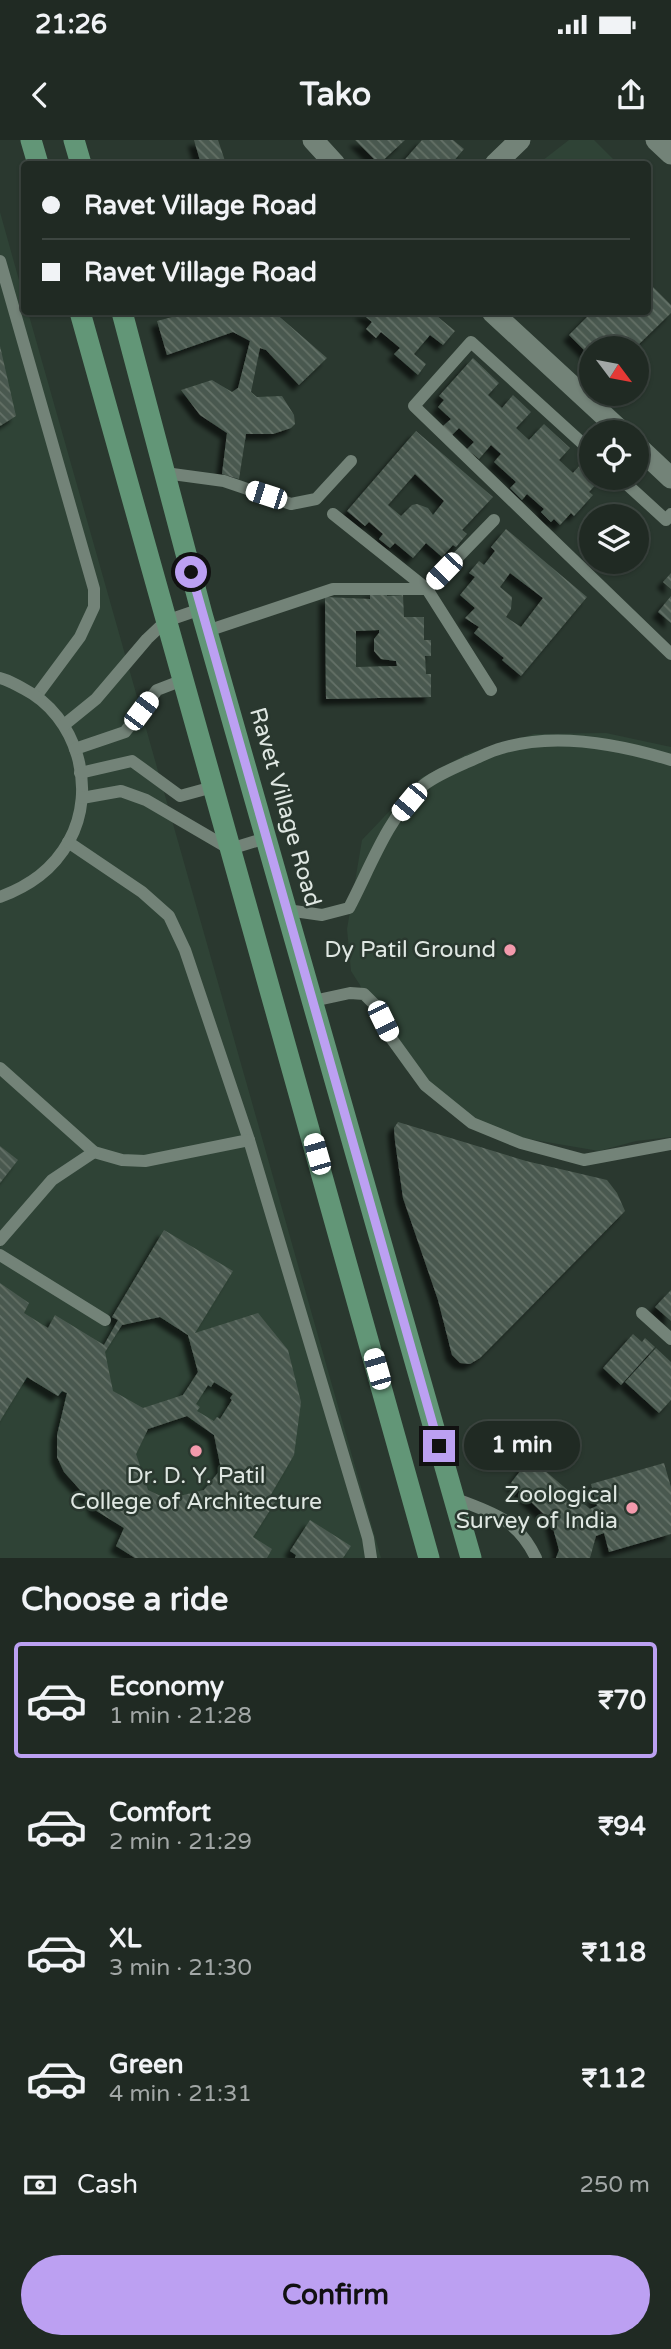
<!DOCTYPE html>
<html lang="en">
<head>
<meta charset="utf-8">
<style>
	body { margin:0; font-family:"Varela Round",sans-serif; background:#2d3630; color:#f1f3f6; height:100vh; display:flex; flex-direction:column; font-size:26px; white-space:nowrap }
	* { box-sizing:border-box; margin:0 }
	p { font-size:23px; color:#a2a7a6 }
	.icon { flex:none; width:38px; height:38px; fill:none; stroke:currentColor; stroke-width:2; stroke-linecap:round; stroke-linejoin:round }
	.map { position:relative; height:1418px; overflow:hidden }
	.drawer { display:flex; flex-direction:column; background:#202a23; flex:1 }
	.drawer>* { flex:none }
	.banner { position:absolute; left:21px; top:21px; width:630px; height:154px; border-radius:7px; box-shadow:0 2px 5px #0004,0 0 0 2px #3d4641; display:grid; align-content:center; height:154px; padding:0 21px; background:#202a23 }
	.needle { width:46px; rotate:122deg }
	.tools { position:absolute; left:579px; top:196px; display:grid; gap:14px }
	.tools a { display:grid; place-items:center; width:70px; height:70px; border-radius:50%; background:#202a23; box-shadow:0 2px 5px #0004,0 0 0 2px #3d4641; font-size:35px }
	.end { position:absolute; width:32px; height:32px; margin:-16px; border:9px solid #bca0f2; background:#111; box-shadow:0 0 0 4px #111 }
	.from { border-radius:50% }
	.bubble { position:absolute; height:49px; border-radius:24px; background:#202a23; box-shadow:0 2px 5px #0004,0 0 0 2px #3d4641; font-size:23px; font-weight:700; line-height:49px; text-align:center }
	.car { position:absolute; width:21px; height:42px; margin:-21px -10px; border-radius:9px; box-shadow:0 0 5px 2px #0007; background:linear-gradient(#fff 24%,#345 0 40%,#fff 0 76%,#345 0 86%,#fff 0) }
	.banner b { display:flex; align-items:center; gap:24px; height:66px; font-size:26px }
	.banner b+b { border-top:2px solid #3d4641 }
	.banner i { width:18px; height:18px; background:#f1f3f6 }
	ul { padding:0; list-style:none }
	li { display:flex; align-items:center; gap:21px; height:116px; margin:0 14px 10px; padding:0 7px; border:4px solid transparent; border-radius:7px }
	li div { flex:1 }
	li b { display:block; font-size:26px }
	li em { font-style:normal; font-weight:700 }
	li.active { border-color:#bca0f2 }
	li>.icon { width:63px; height:63px; stroke-width:1.5 }
	h2 { padding:0 21px; font-size:32px; line-height:84px }
	.pay { display:flex; align-items:center; gap:18px; height:77px; padding:0 21px; font-size:26px }
	.pay p { margin-inline-start:auto }
	.action { display:flex; gap:14px; margin-top:auto; padding:14px 21px }
	.action a { flex:1; height:80px; border-radius:42px; background:#bca0f2; color:#111; font-size:28px; font-weight:700; line-height:80px; text-align:center }
	.status { display:flex; justify-content:space-between; align-items:center; height:49px; padding:0 35px; background:#202a23; direction:ltr }
	.status svg { height:19px; fill:currentColor }
	header { display:flex; justify-content:space-between; align-items:center; height:91px; padding:0 21px; background:#202a23; font-size:32px; font-weight:700 }
	.map>svg:first-child { display:block }
</style>
</head>
<body>
<div class="status"><b>21:26</b><svg viewBox="0 0 49 12"><path d="M0 12V9h3v3zM5 12V6h3v6zM10 12V3h3v9zM15 12V0h3v12zM26 1h20v11H26zM47 4h2v5h-2z"/></svg></div>
<header><svg class="icon" aria-label="back" viewBox="0 0 24 24"><path d="M15 5l-7 7 7 7"/></svg>Tako<svg class="icon" aria-label="share" viewBox="0 0 24 24"><path d="M12 15V3M7 8l5-5 5 5M5 13v7h14v-7"/></svg></header>
<div class="map">
<svg width="671" height="1418" viewBox="0 0 671 1418">
	<defs>
		<pattern id="building-back-hatch" width="6" height="6" patternUnits="userSpaceOnUse" patternTransform="scale(1.75)"><rect width="6" height="6" fill="#4a594f"/><path d="M-1 5l2 2M0 0l6 6M5-1l2 2" fill="none" stroke="#647168"/></pattern>
		<filter id="shadow"><feDropShadow dx="-6" dy="6" stdDeviation="2" flood-color="#0009"/></filter>
	</defs>
	<rect width="100%" height="100%" fill="#2a382f"/>
	<g fill="#2f4336">
		<path d="M569 0H594L618 24H538Z"/>
		<path d="M0 72 24 158V172H28L381 1418H0Z"/>
		<path d="M606 593 671 607V997L636 1001 599 1011 499 994 455 973 406 930 375 883 360 845 351 831 347 789 362 700 421 638 469 613 534 594Z"/>
	</g>
	<g fill="url(#building-back-hatch)" fill-rule="evenodd" filter="url(#shadow)">
		<path d="M194 0H218L226 24H201Z"/>
		<path d="M355 0H405L379 24Z"/>
		<path d="M422 0H453L464 9 451 24H401Z"/>
		<path d="M648 142 671 165V173L635 208H592V218L569 195 592 172H648Z"/>
		<path d="M191 172H274L327 218 299 245 266 210 260 208 251 252 257 257 282 256 294 275 295 284 291 288 273 294H246L239 339 222 334 227 293 200 275 181 250 212 240 232 252 238 248 250 201 233 192 167 215 157 181Z"/>
		<path d="M360 172H432L455 191 443 205 430 195 414 214 426 224 418 235 394 214 400 208 381 192 376 198 366 189 372 182Z"/>
		<path d="M0 206 16 276 0 286Z"/>
		<path d="M473 218 499 243 488 255 502 268 513 255 531 272 516 288 529 300 544 284 570 308 559 320 573 333 581 324 592 334V338L599 341 589 352 593 355 574 376 571 373 560 385 554 379 551 382 541 372 544 369 527 354 522 360 510 348 516 342 494 322 501 314 491 305 479 319 467 309 474 302 459 288 452 295 443 286 451 279 438 267 444 260 439 256Z"/>
		<path d="M416 291 493 357 462 390 467 394 456 407 453 405 442 417 426 403 413 418 395 403 390 408 379 399 383 394 369 382 365 386 347 371ZM415 334 444 361 433 375 428 368 417 364 412 365 401 376 388 365Z"/>
		<path d="M506 389 587 457 521 536 502 520 504 518 474 493 479 487 465 478 475 468 460 455 475 437 469 433 479 421 484 425 495 411 491 407ZM510 433 543 458 521 487 506 477 511 469 512 457 500 447Z"/>
		<path d="M671 433V449L663 442Z"/>
		<path d="M387 451V456L403 455 404 477H424V500H431V516H425L426 534H431V557L326 559 325 457 370 459V452ZM379 490V493L374 499V511L381 519 396 521 397 526 356 527V491Z"/>
		<path d="M671 456V483L658 472Z"/>
		<path d="M398 982 526 1021 607 1040 617 1053 625 1071 480 1218 470 1224 460 1223 452 1215 438 1160 403 1058 395 1001 394 988Z"/>
		<path d="M0 1006 18 1020 0 1043Z"/>
		<path d="M164 1090 233 1131 195 1193 258 1173 288 1210 301 1262 294 1315 270 1356 277 1359 253 1397 272 1409 267 1418H135L116 1406 124 1388 95 1370 93 1364 64 1332 57 1317V1295L67 1253 62 1251 58 1256 27 1237 0 1281V1143L29 1163 24 1173 48 1188 55 1175 104 1205 118 1180 112 1177ZM160 1177 188 1195 198 1232 183 1255 143 1268 113 1251 105 1212 122 1185ZM214 1242 233 1254 230 1258 232 1260 220 1279 217 1277 214 1281 197 1271 200 1267 196 1264 208 1245 211 1247ZM187 1276 214 1295 221 1329 204 1350 167 1359 148 1350 136 1314 148 1289Z"/>
		<path d="M671 1150V1181L655 1167Z"/>
		<path d="M633 1194 642 1202 645 1198 655 1207 621 1245 603 1228Z"/>
		<path d="M656 1208 671 1222V1260L659 1273 625 1242Z"/>
		<path d="M530 1318 590 1369 597 1366 591 1344 664 1323 671 1347V1394L609 1412 604 1393 596 1396 590 1418H556L559 1410 551 1381 511 1343Z"/>
		<path d="M310 1380 351 1406 343 1418H295L296 1415 290 1411Z"/>
	</g>
	<g fill="none" stroke-linecap="round" stroke-linejoin="round">
		<g stroke="#738378" stroke-width="12">
			<path d="M0 121 94 449V467L80 497 37 555"/>
			<path d="M592 312 471 202 414 266 671 514"/>
			<path d="M165 333 224 341 291 364 316 359 351 321"/>
			<path d="M620 338 666 380 671 374"/>
			<path d="M333 374 427 449 491 550"/>
			<path d="M207 491 333 449H427L494 380"/>
			<path d="M0 538C9 540 16 545 24 549 77 576 98 649 69 701 53 730 29 746 0 757"/>
			<path d="M64 585 96 559 147 499 166 481 201 469"/>
			<path d="M75 609 125 592 157 550 183 540"/>
			<path d="M80 633 132 621 180 656 213 647"/>
			<path d="M82 658 121 651 146 660 230 709 266 698"/>
			<path d="M68 702 142 752 169 776 185 810 249 1000 368 1398 371 1418"/>
			<path d="M287 770 322 775 349 768C370 728 387 680 420 648 432 637 452 629 467 622 478 618 490 611 502 608 555 592 619 604 671 620"/>
			<path d="M313 861 350 853 364 854 375 865 391 898 425 945 472 983 521 1003 584 1020 671 1004"/>
			<path d="M0 928 94 1012 122 1020 145 1021 249 1000"/>
			<path d="M0 1100 52 1040 94 1012"/>
			<path d="M0 1115 105 1180"/>
			<path d="M642 1173 671 1199"/>
			<path d="M454 1358C492 1373 517 1378 536 1418"/>
		</g>
		<g stroke="#738378" stroke-width="21">
			<path d="M313 0 335 24"/>
			<path d="M656 0 671 14"/>
			<path d="M495 24 520 0"/>
			<path d="M492 172 622 292"/>
			<path d="M637 306 671 338"/>
		</g>
		<g stroke="#629677" stroke-width="21">
			<path d="M31 0 38 24"/>
			<path d="M74 0 81 24"/>
			<path d="M80 172 429 1418"/>
			<path d="M122 172 202 474 471 1418"/>
		</g>
	</g>
	<g fill="none" stroke-linecap="round" stroke-linejoin="round">
		<path stroke="#bca0f2" stroke-width="9" d="M191 432 439 1306"/>
	</g>
	<g fill="#f39aac" stroke="#2a382f" stroke-width="2.5">
		<circle cx="510" cy="810" r="7"/>
		<circle cx="196" cy="1311" r="7"/>
		<circle cx="632" cy="1368" r="7"/>
	</g>
	<g text-anchor="middle" dominant-baseline="central" stroke-width="5" stroke-linejoin="round" paint-order="stroke">
		<g font-size="23" fill="#dfe7e2" stroke="#2a382f">
			<text transform="translate(285 667) rotate(74)">Ravet Village Road</text>
		</g>
		<g font-size="23" fill="#dfe7e2" stroke="#2a382f" text-anchor="end">
			<text x="496" y="810">Dy Patil Ground</text>
			<text x="196" y="1336" text-anchor="middle">Dr. D. Y. Patil<tspan x="196" dy="26">College of Architecture</tspan></text>
			<text x="618" y="1355">Zoological<tspan x="618" dy="26">Survey of India</tspan></text>
		</g>
	</g>
</svg>
<div class="tools">
<a><svg class="needle" viewBox="-14 -14 28 28"><path d="M0-13l5 13h-10z" fill="#e53935"/><path d="M0 13l5-13h-10z" fill="#a2a7a6"/></svg></a>
<a><svg class="icon" aria-label="locate" viewBox="0 0 24 24"><circle cx="12" cy="12" r="6"/><path d="M12 2v4M12 18v4M2 12h4M18 12h4"/></svg></a>
<a><svg class="icon" aria-label="layers" viewBox="0 0 24 24"><path d="M12 4l9 5-9 5-9-5zM3 14l9 5 9-5"/></svg></a>
</div>
<i class="end from" style="left:191px;top:432px"></i>
<i class="end" style="left:439px;top:1306px"></i>
<div class="bubble" style="left:464px;top:1281px;width:116px">1 min</div>
<i class="car" style="left:266px;top:355px;rotate:288deg"></i>
<i class="car" style="left:444px;top:431px;rotate:224deg"></i>
<i class="car" style="left:141px;top:571px;rotate:37deg"></i>
<i class="car" style="left:409px;top:662px;rotate:220deg"></i>
<i class="car" style="left:383px;top:881px;rotate:154deg"></i>
<i class="car" style="left:317px;top:1014px;rotate:344deg"></i>
<i class="car" style="left:377px;top:1229px;rotate:344deg"></i>
<div class="banner">
<b><i class="from"></i>Ravet Village Road</b>
<b><i></i>Ravet Village Road</b>
</div>
</div>
<section class="drawer">
<h2>Choose a ride</h2>
<ul>
<li class="active"><svg class="icon" aria-label="car" viewBox="0 0 24 24"><path d="M5 17H2v-5l4-1 3-4h7l3 4 3 1v5h-3M9 17h6M6 11h13"/><circle cx="7" cy="17" r="2"/><circle cx="17" cy="17" r="2"/></svg><div><b>Economy</b><p>1 min · 21:28</p></div><em>₹70</em></li>
<li><svg class="icon" aria-label="car" viewBox="0 0 24 24"><path d="M5 17H2v-5l4-1 3-4h7l3 4 3 1v5h-3M9 17h6M6 11h13"/><circle cx="7" cy="17" r="2"/><circle cx="17" cy="17" r="2"/></svg><div><b>Comfort</b><p>2 min · 21:29</p></div><em>₹94</em></li>
<li><svg class="icon" aria-label="car" viewBox="0 0 24 24"><path d="M5 17H2v-5l4-1 3-4h7l3 4 3 1v5h-3M9 17h6M6 11h13"/><circle cx="7" cy="17" r="2"/><circle cx="17" cy="17" r="2"/></svg><div><b>XL</b><p>3 min · 21:30</p></div><em>₹118</em></li>
<li><svg class="icon" aria-label="car" viewBox="0 0 24 24"><path d="M5 17H2v-5l4-1 3-4h7l3 4 3 1v5h-3M9 17h6M6 11h13"/><circle cx="7" cy="17" r="2"/><circle cx="17" cy="17" r="2"/></svg><div><b>Green</b><p>4 min · 21:31</p></div><em>₹112</em></li>
</ul>
<div class="pay"><svg class="icon" aria-label="cash" viewBox="0 0 24 24"><path d="M3 7h18v10H3z"/><circle cx="12" cy="12" r="2"/></svg>Cash<p>250 m</p></div>
<div class="action"><a>Confirm</a></div>
</section>
</body>
</html>
